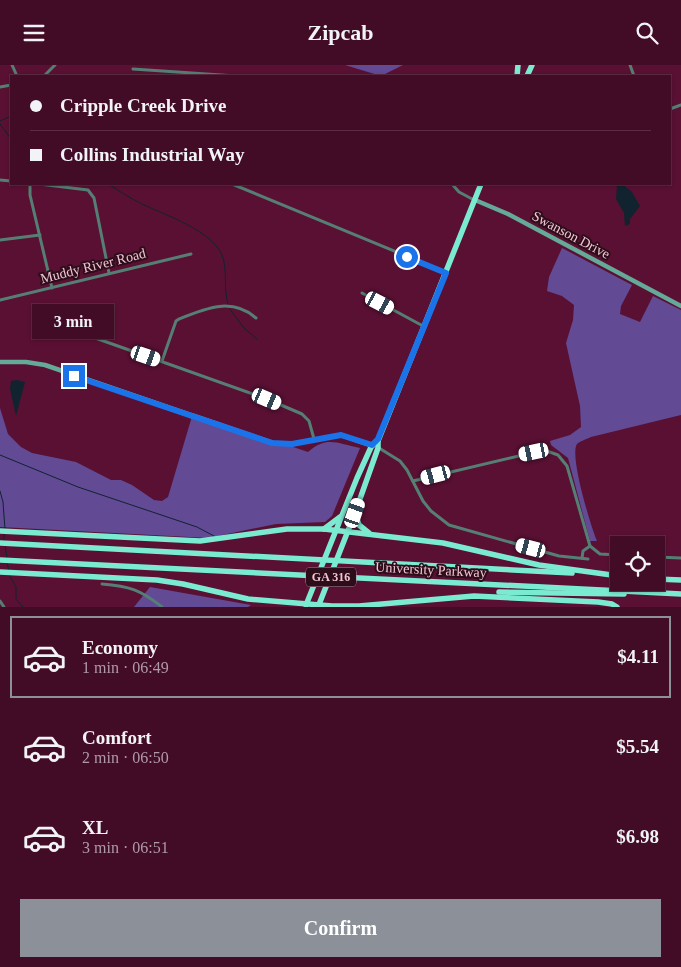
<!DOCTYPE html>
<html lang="en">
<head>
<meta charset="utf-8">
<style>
	body { margin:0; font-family:Georgia,serif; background:#4d1a32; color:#f1f3f6; height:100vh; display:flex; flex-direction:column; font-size:19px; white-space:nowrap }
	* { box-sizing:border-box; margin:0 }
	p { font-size:16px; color:#af9ba7 }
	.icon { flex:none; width:28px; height:28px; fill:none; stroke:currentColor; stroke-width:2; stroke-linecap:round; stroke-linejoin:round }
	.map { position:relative; height:542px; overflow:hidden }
	.panel { display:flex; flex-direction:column; background:#430c26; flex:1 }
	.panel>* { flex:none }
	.guide { position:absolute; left:10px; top:10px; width:661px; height:110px; border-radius:0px; box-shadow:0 1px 4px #0004,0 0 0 1px #5b2c43; display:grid; align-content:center; height:110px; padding:0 20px; background:#430c26 }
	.buttons { position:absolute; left:610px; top:471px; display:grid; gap:10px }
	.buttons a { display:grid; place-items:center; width:55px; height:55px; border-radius:0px; background:#430c26; box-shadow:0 1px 4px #0004,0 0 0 1px #5b2c43; font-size:25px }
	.end { position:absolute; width:22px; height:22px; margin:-11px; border:6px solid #1a73e8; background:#fff; box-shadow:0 0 0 2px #fff }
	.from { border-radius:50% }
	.bubble { position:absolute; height:35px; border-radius:0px; background:#430c26; box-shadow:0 1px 4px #0004,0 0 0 1px #5b2c43; font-size:16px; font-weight:800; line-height:35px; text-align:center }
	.car { position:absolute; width:15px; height:30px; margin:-15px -8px; border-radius:6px; box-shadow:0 0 4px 1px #0007; background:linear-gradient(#fff 24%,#345 0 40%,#fff 0 76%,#345 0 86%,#fff 0) }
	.guide b { display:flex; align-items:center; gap:18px; height:48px; font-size:19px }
	.guide b+b { border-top:1px solid #5b2c43 }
	.guide i { width:12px; height:12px; background:#f1f3f6 }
	ul { padding:9px 0 0; list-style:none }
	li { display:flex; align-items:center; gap:15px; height:82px; margin:0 10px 8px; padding:0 10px; border:2px solid transparent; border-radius:0px }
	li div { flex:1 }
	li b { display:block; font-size:19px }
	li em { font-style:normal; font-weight:800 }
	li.active { border-color:#8c9099 }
	li>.icon { width:45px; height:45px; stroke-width:1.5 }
	.primary-button { display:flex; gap:10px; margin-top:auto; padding:10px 20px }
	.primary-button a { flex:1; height:58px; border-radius:0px; background:#8c9099; color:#fff; font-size:20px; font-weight:800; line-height:58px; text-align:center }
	header { display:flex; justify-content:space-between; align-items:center; height:65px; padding:0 20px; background:#430c26; font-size:22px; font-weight:800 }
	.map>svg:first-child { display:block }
</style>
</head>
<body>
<header><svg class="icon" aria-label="menu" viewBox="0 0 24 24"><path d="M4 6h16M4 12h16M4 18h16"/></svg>Zipcab<svg class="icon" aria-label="search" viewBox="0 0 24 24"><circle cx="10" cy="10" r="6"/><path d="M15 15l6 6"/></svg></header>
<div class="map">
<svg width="681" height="542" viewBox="0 0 681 542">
	<rect width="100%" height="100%" fill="#591033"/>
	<g fill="#624a94">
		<path d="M345 0H403L381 11Z"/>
		<path d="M562 183 632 220 621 241 620 249 640 257 653 231 681 245V350L591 372C587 374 580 376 577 379 569 390 591 462 597 476H590L568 393 551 380 550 376 570 370 581 362 580 341 566 278 573 255 574 240 562 231 547 226 549 212Z"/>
		<path d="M0 343 8 369 21 382 32 388 76 397 111 415H121L132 420 154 435 162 436 168 432 193 348 308 387C327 370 338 379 360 383L332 451 325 457 276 459 208 473 0 462Z"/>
		<path d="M150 522 251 540 248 542H134Z"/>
	</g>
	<g fill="#10232f">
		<path d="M622 119 632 127 640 141 630 154V159L625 161 624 148 616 134 617 120Z"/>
		<path d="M17 315 25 317 16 351 10 324 11 316Z"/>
	</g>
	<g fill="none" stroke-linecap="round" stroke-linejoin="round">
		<g stroke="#10232f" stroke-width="1">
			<path d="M0 56 11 51"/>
			<path d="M0 59 11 74"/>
			<path d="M108 119C119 126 130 133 142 139 165 150 211 165 222 190 228 205 223 223 228 239"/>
			<path d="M229 243 244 263 257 274"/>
			<path d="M0 390 78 422 197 462 214 471"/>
			<path d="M0 426 3 437 5 464"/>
			<path d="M4 468V476"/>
			<path d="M5 480 7 493"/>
			<path d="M7 497 9 506"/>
			<path d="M9 510 16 522V534L23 542"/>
		</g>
		<g stroke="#557f74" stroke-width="3">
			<path d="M12 0 17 11"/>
			<path d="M630 0 634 11"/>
			<path d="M133 4 236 11"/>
			<path d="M44 11 55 0"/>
			<path d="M0 22 11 20"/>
			<path d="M670 44 681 40"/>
			<path d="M0 115 11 116"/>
			<path d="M30 119V130L52 223"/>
			<path d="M39 119 88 125 94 133 109 208"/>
			<path d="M232 119 445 207"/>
			<path d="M452 119 459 127 474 135"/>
			<path d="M0 175 40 170"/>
			<path d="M362 228 423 261"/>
			<path d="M0 235 191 189"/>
			<path d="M70 264 267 334 302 349 309 356 314 374"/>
			<path d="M162 296 176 256 179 254C206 243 232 232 256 253"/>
			<path d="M379 383 400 396 407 405 423 436 431 446 449 460 559 491 588 494"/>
			<path d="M413 416 544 385 558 390 567 401 590 481 600 489 619 490"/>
			<path d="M656 492 681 493"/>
			<path d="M582 493 583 486 590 481"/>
			<path d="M102 519C129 521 141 525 162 542"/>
			<path d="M0 536 4 542"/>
		</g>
		<g stroke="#65aa99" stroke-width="4.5">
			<path d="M475 135 508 149 681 241"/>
			<path d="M0 297H26L45 300 272 378 292 379 341 370 373 381"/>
		</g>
		<g stroke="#7aead0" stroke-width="5.5">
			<path d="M517 11 518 0"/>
			<path d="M527 11 532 0"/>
			<path d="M356 450 359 460 369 468"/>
			<path d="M324 464 340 452"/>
			<path d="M0 466 200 476 287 464H324L443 478 539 500 619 511"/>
			<path d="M0 478 572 508"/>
			<path d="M0 495 681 529"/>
			<path d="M0 507 157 515 183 519 248 534 332 541H359L474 531 598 537 612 539 617 542"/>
			<path d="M656 514 681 515"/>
			<path d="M499 527 624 529"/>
			<path d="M306 540 357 413 372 380 378 376"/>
			<path d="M318 542 355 448 378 383V376L481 119"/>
		</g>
	</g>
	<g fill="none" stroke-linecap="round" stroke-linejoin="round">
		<path stroke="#1a73e8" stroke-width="6" d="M74 311 272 378 292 379 341 370 372 380 378 374 446 208 407 192"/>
	</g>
	<g text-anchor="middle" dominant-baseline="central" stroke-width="4" stroke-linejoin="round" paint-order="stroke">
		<rect fill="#2d0d1a" stroke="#b78e9c" stroke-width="1" x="306" y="502.5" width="50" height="19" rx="4"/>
		<g font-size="12" font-weight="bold" fill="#f2c5d4">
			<text x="331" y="512">GA 316</text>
		</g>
		<g font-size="14" fill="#f2c5d4" stroke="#2d0d1a">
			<text transform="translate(571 170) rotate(28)">Swanson Drive</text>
			<text transform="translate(93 201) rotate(-14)">Muddy River Road</text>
			<text transform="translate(431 505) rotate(3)">University Parkway</text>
		</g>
	</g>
</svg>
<div class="buttons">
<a><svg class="icon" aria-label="locate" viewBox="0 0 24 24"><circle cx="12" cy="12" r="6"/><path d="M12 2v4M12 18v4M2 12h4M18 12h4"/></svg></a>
</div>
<i class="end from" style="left:407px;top:192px"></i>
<i class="end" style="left:74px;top:311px"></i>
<div class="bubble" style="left:32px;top:239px;width:82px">3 min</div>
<i class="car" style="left:380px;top:238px;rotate:118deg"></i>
<i class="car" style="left:146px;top:291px;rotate:109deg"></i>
<i class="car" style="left:267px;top:334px;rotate:113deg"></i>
<i class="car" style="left:534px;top:387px;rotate:258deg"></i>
<i class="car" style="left:436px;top:410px;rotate:255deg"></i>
<i class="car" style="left:355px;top:448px;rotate:19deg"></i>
<i class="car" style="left:531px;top:483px;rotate:285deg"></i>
<div class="guide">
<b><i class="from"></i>Cripple Creek Drive</b>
<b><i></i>Collins Industrial Way</b>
</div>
</div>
<section class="panel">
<ul>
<li class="active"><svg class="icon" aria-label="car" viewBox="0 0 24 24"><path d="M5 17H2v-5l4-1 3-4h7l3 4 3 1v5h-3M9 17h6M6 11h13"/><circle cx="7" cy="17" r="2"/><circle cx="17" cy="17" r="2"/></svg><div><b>Economy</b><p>1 min · 06:49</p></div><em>$4.11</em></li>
<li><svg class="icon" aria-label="car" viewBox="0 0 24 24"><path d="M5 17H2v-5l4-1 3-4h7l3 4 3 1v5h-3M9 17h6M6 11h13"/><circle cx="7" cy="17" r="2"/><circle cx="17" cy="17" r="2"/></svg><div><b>Comfort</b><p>2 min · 06:50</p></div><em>$5.54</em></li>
<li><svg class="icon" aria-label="car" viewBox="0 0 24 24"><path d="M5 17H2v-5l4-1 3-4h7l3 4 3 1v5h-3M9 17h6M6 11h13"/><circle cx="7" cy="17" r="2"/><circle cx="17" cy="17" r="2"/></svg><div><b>XL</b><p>3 min · 06:51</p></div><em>$6.98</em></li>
</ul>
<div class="primary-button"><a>Confirm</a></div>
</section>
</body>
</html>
